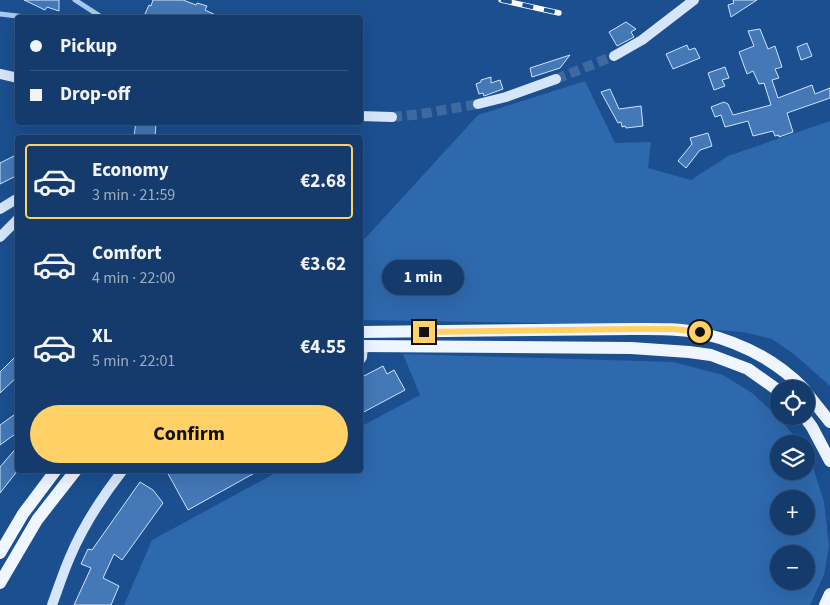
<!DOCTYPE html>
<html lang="en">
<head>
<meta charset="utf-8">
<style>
	body { margin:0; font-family:"Source Sans 3",sans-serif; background:#1d4271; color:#f1f3f6; height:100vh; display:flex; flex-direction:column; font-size:19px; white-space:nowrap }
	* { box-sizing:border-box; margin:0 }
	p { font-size:16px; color:#9dadc1 }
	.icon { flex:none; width:28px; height:28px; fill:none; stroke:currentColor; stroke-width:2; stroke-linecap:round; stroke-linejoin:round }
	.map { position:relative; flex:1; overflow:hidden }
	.side { position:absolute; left:15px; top:135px; width:348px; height:338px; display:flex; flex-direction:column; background:#143b6b; border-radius:5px; box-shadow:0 5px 20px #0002,0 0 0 1px #33557e }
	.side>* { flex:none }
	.banner { position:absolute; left:15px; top:15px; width:348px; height:110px; border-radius:5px; box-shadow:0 5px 20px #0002,0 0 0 1px #33557e; display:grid; align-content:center; height:110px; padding:0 15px; background:#143b6b }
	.controls { position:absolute; left:770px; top:380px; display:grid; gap:10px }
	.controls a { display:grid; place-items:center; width:45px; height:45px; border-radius:50%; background:#143b6b; box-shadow:0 5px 20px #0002,0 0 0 1px #33557e; font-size:25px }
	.end { position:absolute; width:22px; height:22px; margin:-11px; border:6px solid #ffd166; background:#111; box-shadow:0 0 0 2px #111 }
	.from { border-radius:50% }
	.bubble { position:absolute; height:35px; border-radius:18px; background:#143b6b; box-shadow:0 5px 20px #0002,0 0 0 1px #33557e; font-size:16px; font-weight:700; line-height:35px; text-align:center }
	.banner b { display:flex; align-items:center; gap:18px; height:48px; font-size:19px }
	.banner b+b { border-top:1px solid #33557e }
	.banner i { width:12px; height:12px; background:#f1f3f6 }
	ul { padding:9px 0 0; list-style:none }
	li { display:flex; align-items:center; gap:15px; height:75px; margin:0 10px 8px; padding:0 5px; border:2px solid transparent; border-radius:5px }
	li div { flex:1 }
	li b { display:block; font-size:19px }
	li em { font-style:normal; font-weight:700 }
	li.current { border-color:#ffd166 }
	li>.icon { width:45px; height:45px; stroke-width:1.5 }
	.primary-button { display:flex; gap:10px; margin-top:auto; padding:10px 15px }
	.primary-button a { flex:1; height:58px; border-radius:30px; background:#ffd166; color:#111; font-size:20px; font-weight:700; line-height:58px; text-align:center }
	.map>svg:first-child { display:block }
</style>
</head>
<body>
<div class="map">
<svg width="830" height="605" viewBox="0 0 830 605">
	<rect width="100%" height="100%" fill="#1b4f8f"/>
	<g fill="#2e69ad" fill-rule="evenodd">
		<path d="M585 81 615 143 651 142 648 168 691 180 728 156 830 121V386L795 355 772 339 743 332 649 325 360 320V244L478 115Z"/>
		<path d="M403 354 673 362 723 375 752 393 778 417 801 444H779V471H806V454L812 464 824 502 829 546 824 575 810 605H124L152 540 281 470H360V427L420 395ZM779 499H806V526H779ZM779 554H806V581H779Z"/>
	</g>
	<g fill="#4478b7" stroke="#cfe3fa">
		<path d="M24 0H59V11L47 7 45 10Z"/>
		<path d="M153 0H183L196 5 197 3 207 6 205 10 222 18H155L145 14 149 5 151 6Z"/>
		<path d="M733 0H757L731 17 728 5 734 3Z"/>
		<path d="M626 22 636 29 631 32 634 37 617 46 609 32Z"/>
		<path d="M760 29 768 49 775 46 782 67 775 69 779 78 772 80 778 98 812 85 815 94 830 88V98L787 113 793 132 779 137V135L775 136 773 131 753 136 748 121 725 127 721 115 715 117 711 107 724 102 728 104 733 115 771 105 764 83 759 84 753 71 747 74 739 52 754 46 748 31Z"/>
		<path d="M807 43 812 56 801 60 797 47Z"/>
		<path d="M687 45 689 50 695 48 700 58 673 69 666 54Z"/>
		<path d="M570 55 560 68 532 77 530 68Z"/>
		<path d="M725 67 729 78 722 80 725 86 714 90 708 73Z"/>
		<path d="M491 77V83L500 80 503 89 484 96 483 93 479 94 476 84 481 82V80Z"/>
		<path d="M610 89 619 109 641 106 643 126 626 128 625 126 622 127 621 122 618 123 601 92Z"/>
		<path d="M136 122 156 123 155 138 134 136Z"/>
		<path d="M708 133 712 146 700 150 686 168 678 161 692 144 690 138Z"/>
		<path d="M18 154V175L0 184V163Z"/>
		<path d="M18 354V376L0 393V372Z"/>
		<path d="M383 366 387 374 394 370 405 390 360 414V378Z"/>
		<path d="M18 412V432L0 445V425Z"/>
		<path d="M18 446V470L0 493V467Z"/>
		<path d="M166 470H260L188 510Z"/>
		<path d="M140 482 153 490 163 503 122 560 114 554 103 578 119 586 111 605H74L91 568 81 564 88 549 92 550Z"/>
	</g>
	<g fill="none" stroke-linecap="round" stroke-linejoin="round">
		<g stroke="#3d69a0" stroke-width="10" stroke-dasharray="10 5" stroke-linecap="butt">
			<path d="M556 79 614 56"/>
			<path d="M392 117 421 114 478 104"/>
		</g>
		<g stroke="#a9c9ee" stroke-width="5">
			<path d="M75 0 103 18"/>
			<path d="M0 14 35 18"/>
		</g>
		<g stroke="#d6e6fa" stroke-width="10">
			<path d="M614 56 642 40 694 0"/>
			<path d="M0 74 18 78"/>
			<path d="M478 104 506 97 556 79"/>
			<path d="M360 116 392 117"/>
			<path d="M0 209 18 198"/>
			<path d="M0 237 18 219"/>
			<path d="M360 344 363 346 362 357 360 360"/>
			<path d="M52 605C58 589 63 573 70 557 83 526 102 497 123 470"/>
		</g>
		<g stroke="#f0f6ff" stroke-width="12">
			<path d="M360 332 632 329C654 329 678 328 701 333 739 342 776 360 804 389"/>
			<path d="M360 346 631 348 689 352 711 355 748 369 779 391"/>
			<path d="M806 392 830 422"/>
			<path d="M804 416 812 427 830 461"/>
			<path d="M0 553 23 514 56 470"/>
			<path d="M0 583 37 520 76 470"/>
			<path d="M825 605 830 594"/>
		</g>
		<g stroke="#fff" stroke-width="5.5">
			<path id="rail" d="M501 0 559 13"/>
		</g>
		<use href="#rail" stroke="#1b4f8f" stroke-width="4" stroke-dasharray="11" stroke-linecap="butt"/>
	</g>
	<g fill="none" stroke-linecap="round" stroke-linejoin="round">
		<path stroke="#ffd166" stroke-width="6" d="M424 332 632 329H673L700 332"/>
	</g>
</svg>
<div class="controls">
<a><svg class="icon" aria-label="locate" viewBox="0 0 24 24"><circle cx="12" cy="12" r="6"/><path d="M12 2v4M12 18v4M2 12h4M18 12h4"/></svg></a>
<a><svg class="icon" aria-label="layers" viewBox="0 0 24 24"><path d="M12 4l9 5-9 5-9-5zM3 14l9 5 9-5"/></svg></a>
<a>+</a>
<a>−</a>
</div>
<i class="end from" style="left:700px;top:332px"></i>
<i class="end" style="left:424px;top:332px"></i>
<div class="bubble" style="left:382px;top:260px;width:82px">1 min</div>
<div class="banner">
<b><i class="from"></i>Pickup</b>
<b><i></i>Drop-off</b>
</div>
<section class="side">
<ul>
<li class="current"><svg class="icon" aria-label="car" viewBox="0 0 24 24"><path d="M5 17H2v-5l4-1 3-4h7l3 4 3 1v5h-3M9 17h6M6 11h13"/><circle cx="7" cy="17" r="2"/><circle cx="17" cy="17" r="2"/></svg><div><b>Economy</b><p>3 min · 21:59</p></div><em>€2.68</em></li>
<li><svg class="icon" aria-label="car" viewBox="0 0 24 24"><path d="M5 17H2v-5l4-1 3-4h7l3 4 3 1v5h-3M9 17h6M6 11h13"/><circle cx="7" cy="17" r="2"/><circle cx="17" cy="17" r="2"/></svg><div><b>Comfort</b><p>4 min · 22:00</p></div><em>€3.62</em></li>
<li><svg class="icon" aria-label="car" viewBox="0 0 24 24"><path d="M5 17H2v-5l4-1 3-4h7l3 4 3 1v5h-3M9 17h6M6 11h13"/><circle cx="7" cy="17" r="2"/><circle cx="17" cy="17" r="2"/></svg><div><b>XL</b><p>5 min · 22:01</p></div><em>€4.55</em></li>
</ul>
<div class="primary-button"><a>Confirm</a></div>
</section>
</div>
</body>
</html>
